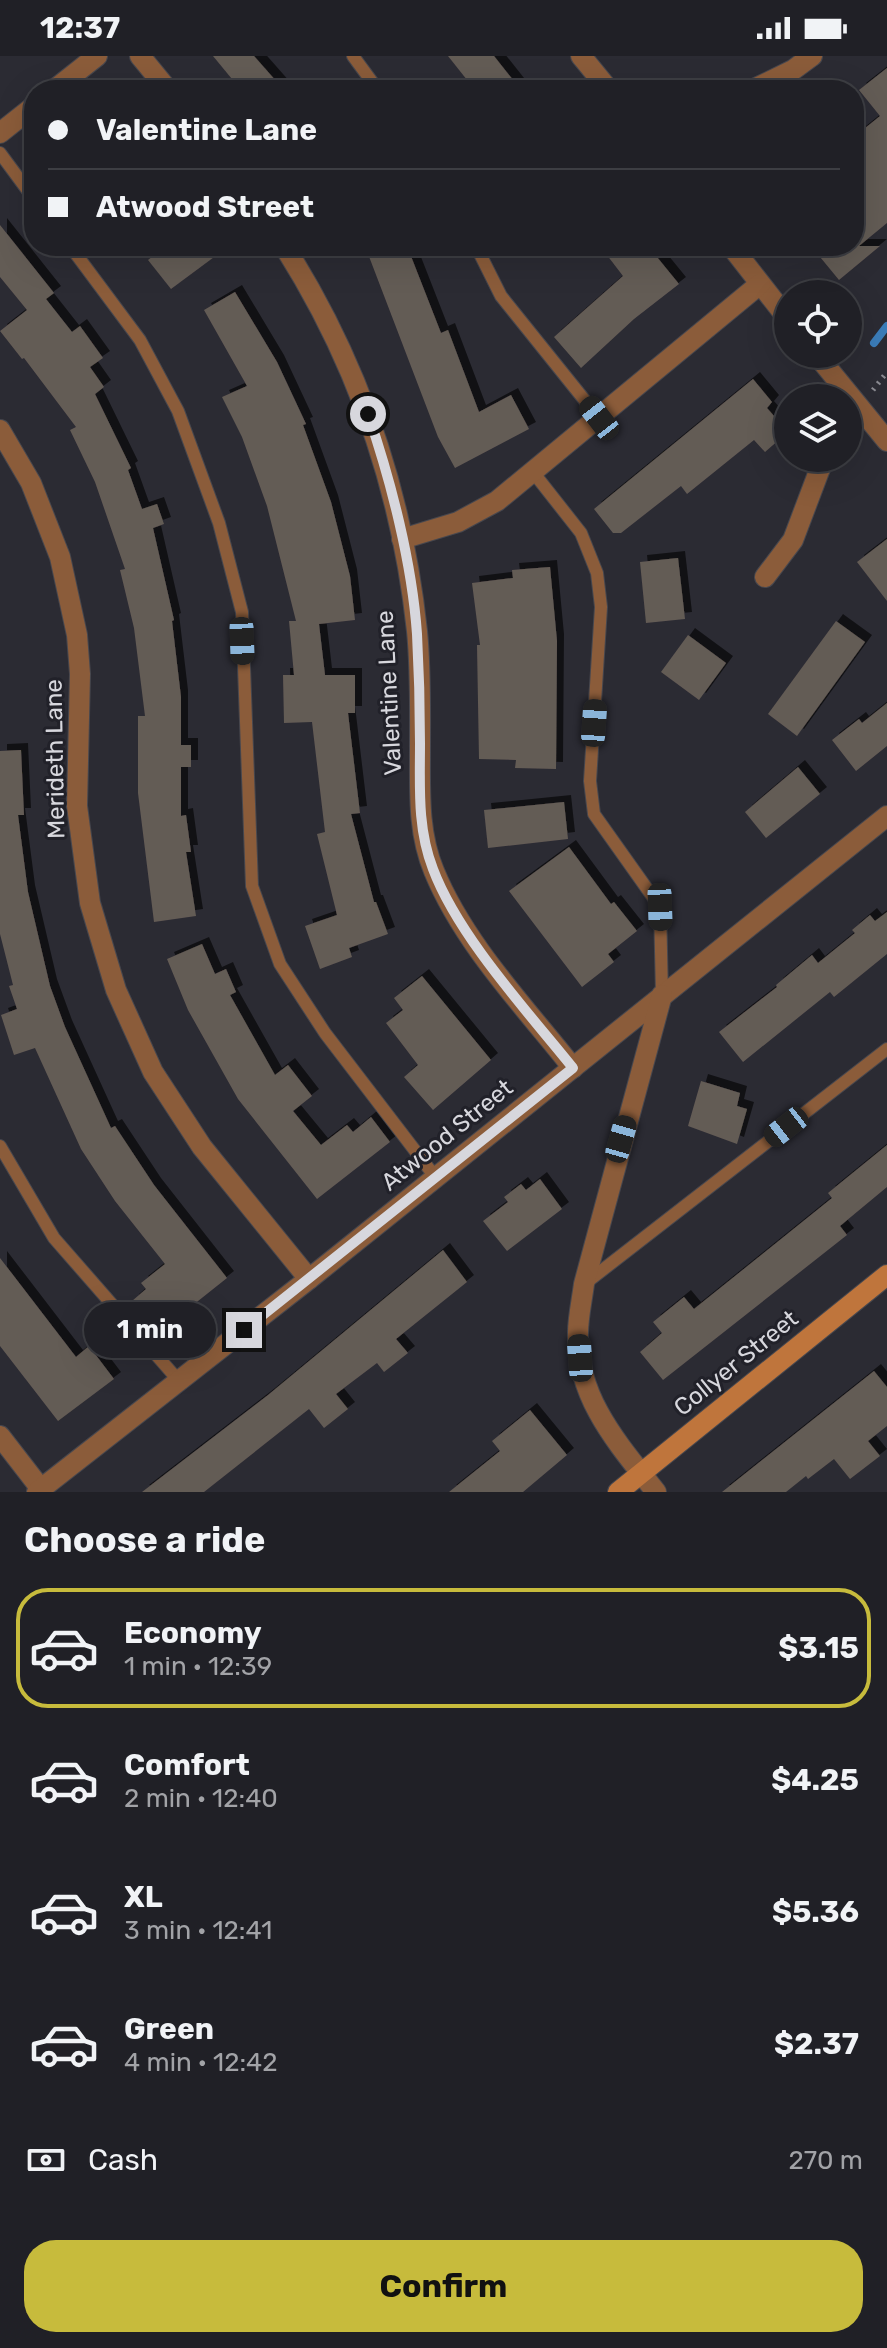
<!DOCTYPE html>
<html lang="en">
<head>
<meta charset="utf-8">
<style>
	body { margin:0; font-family:Rubik,sans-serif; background:#2d2d32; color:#f1f3f6; height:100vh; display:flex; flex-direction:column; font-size:30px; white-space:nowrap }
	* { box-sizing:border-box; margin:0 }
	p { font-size:26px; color:#a2a3a7 }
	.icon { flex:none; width:44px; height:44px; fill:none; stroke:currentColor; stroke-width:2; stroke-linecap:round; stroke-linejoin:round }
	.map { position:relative; height:1436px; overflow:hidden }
	.sheet { display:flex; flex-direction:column; background:#202026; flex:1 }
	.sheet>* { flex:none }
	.guide { position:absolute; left:24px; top:24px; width:840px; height:176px; border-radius:32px; box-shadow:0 8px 32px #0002,0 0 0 2px #3d3e43; display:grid; align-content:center; height:176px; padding:0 24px; background:#202026 }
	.buttons { position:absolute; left:774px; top:224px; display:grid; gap:16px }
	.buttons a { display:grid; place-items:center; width:88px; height:88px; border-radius:50%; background:#202026; box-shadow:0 8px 32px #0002,0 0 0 2px #3d3e43; font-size:40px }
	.end { position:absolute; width:36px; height:36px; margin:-18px; border:10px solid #d7d7dd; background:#111; box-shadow:0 0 0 4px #111 }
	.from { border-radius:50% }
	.bubble { position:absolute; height:56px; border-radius:28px; background:#202026; box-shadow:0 8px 32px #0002,0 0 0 2px #3d3e43; font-size:26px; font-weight:700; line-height:56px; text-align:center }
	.car { position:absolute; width:24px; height:48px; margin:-24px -12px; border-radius:10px; box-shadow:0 0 6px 2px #0007; background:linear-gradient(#222 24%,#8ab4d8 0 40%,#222 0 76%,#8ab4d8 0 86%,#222 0) }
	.guide b { display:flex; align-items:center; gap:28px; height:76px; font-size:30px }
	.guide b+b { border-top:2px solid #3d3e43 }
	.guide i { width:20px; height:20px; background:#f1f3f6 }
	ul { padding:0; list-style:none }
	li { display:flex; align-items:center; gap:24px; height:120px; margin:0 16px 12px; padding:0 8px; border:4px solid transparent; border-radius:32px }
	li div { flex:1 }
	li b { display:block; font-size:30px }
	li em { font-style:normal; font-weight:700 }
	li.current { border-color:#c7bb3c }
	li>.icon { width:72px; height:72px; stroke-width:1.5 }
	h2 { padding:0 24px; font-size:36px; line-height:96px }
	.pay { display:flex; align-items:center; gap:20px; height:88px; padding:0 24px; font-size:30px }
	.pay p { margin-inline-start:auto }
	.action { display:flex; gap:16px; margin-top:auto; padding:16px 24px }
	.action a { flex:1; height:92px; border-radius:32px; background:#c7bb3c; color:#111; font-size:32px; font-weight:700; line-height:92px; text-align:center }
	.status { display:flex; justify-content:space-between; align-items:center; height:56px; padding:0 40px; background:#202026; direction:ltr }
	.status svg { height:22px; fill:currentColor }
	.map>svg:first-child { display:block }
</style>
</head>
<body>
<div class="status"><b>12:37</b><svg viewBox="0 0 49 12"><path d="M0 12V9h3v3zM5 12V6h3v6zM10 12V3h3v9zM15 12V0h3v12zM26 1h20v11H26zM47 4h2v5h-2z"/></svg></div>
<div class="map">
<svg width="887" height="1436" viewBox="0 0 887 1436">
	<defs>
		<filter id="shadow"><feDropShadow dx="7" dy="-7" stdDeviation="0" flood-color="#0009"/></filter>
	</defs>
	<rect width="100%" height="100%" fill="#2b2b33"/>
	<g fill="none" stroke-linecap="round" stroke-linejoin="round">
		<path stroke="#3b7cb8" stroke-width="8" d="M874 287 887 270"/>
	</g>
	<g fill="#645b55" filter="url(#shadow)">
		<path d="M213 0H254L284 34H241Z"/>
		<path d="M448 0H494L521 34H475Z"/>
		<path d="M887 12V167L859 190H880L839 224 811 190H854V81L880 60 859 34Z"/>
		<path d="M0 169 54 237 46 243 72 276 80 270 103 302 90 311 104 331 95 338 131 412 128 414 142 453 157 448 164 468 153 472 174 564 172 565 181 641V689H191V711H181V760L186 759 191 796H186L196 860 154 866 138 737V660H145L134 572 120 514 125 513 95 426 70 374 76 371 24 302 22 303 0 275 27 254 0 221Z"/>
		<path d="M166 190H229L171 233 148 204Z"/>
		<path d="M365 190H407L441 277 448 274 479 356 511 339 529 373 455 412 438 381Z"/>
		<path d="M600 190H648L679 228 634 263 581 312 554 281 623 220Z"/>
		<path d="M235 236 277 306 306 368 303 369 331 446 350 520 355 564 319 568 325 619H355V657H348L360 757 351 758 374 846H376L388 878 349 892 352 901 320 913 305 870 337 859 317 778 325 776 312 666 284 667 283 619H294L289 565H296L267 450 242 381 222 341 247 330 204 254Z"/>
		<path d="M753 323 772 346 767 352 788 376 765 396 754 384 687 438 681 430 621 477H613L594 453Z"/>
		<path d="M887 483V545L857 506Z"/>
		<path d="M678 502 685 563 646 567 640 506Z"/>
		<path d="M550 511 557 585 556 713 515 712 516 704 479 703 477 589H480L472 527 513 522 512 514Z"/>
		<path d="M836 565 865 586 797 680 768 658Z"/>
		<path d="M688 579 726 607 699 644 661 616Z"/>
		<path d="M887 647V690L856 715 832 684 859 663 862 667Z"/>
		<path d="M21 694 24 759H18L28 836 50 930 65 971 111 1072 115 1070 154 1129 227 1222 183 1257 187 1262 161 1282 132 1245 146 1233 141 1227 165 1208 115 1145 81 1093 35 992 14 999 1 959 17 953 9 930 13 929 0 878V695Z"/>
		<path d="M798 711 820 738 766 782 745 756Z"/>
		<path d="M564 746 568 783 488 792 484 754Z"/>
		<path d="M569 791 611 848 614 846 637 875 608 898 614 906 582 931 509 835Z"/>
		<path d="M887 856V898L834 941 830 936 743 1006 719 976 777 931 776 929 812 899 818 907 855 877 852 874 870 859 875 865Z"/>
		<path d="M202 888 215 918 226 913 236 936 230 939 275 1019 288 1009 312 1040 293 1055 321 1089 347 1069 353 1076 371 1061 390 1086 317 1143 238 1043 188 954 167 903Z"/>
		<path d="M422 920 491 1004 433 1054 404 1021 418 1009 386 967 403 954 394 942Z"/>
		<path d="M701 1025 740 1037 737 1050 747 1053 737 1088 688 1070Z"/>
		<path d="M887 1089V1131L840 1170 847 1179 663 1324 640 1296 662 1277 653 1266 684 1241 694 1253 832 1142 828 1137Z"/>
		<path d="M540 1123 562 1153 507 1195 483 1165 508 1146 504 1141 521 1128 526 1134Z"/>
		<path d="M443 1194 467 1226 396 1283 408 1297 384 1316 377 1307 336 1338 348 1353 324 1372 309 1353 204 1436H142L268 1339Z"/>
		<path d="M0 1202 76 1301 89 1290 114 1323 58 1365 0 1290Z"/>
		<path d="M874 1315 887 1331V1370L868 1385 880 1400 850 1423 834 1403 808 1423 806 1420 786 1436H722Z"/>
		<path d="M530 1354 567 1399 523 1436H449L500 1395 492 1385Z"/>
	</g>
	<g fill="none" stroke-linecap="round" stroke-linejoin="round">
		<g stroke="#47474e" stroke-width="14">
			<g id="lane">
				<path d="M353 0 378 34"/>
				<path d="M0 97 34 143"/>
				<path d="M70 190 140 284 178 355 219 467 242 556 252 830 280 908 325 977 436 1122"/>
				<path d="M476 190 501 240 599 362"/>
				<path d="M533 416 581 477 597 517 601 551 590 725 594 758 660 851 662 939"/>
				<path d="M0 1090 54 1182 179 1325"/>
				<path d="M587 1226 887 993"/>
			</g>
		</g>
		<g stroke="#47474e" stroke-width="22">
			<g id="street">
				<path d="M140 0 168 34"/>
				<path d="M581 0 609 34"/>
				<path d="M54 34 97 0"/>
				<path d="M752 34 793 14 812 0"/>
				<path d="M0 77 34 50"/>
				<path d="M284 190C359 308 402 435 417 575 421 615 420 656 420 696 420 736 418 777 434 815 464 888 524 950 573 1012"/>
				<path d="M731 190 788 263"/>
				<path d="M816 298 887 385"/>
				<path d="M0 374 31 427 60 501 77 579 80 618 77 750 90 847 116 934 153 1016 202 1091 309 1223"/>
				<path d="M402 483 458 466 497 445 760 228"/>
				<path d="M765 521 793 484 824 402"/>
				<path d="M0 1380 41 1433"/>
				<path d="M37 1436 309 1223 887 760"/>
				<path d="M656 1436C619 1389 576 1342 578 1277 578 1261 582 1244 584 1228L662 939"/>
			</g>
		</g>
		<g stroke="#47474e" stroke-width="22">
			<path id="secondary" d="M618 1436 887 1219"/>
		</g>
		<path stroke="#898990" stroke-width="5" stroke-dasharray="2 6" stroke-linecap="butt" d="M873 334 887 316"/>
		<use href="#lane" stroke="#8b5c3a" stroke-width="12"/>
		<use href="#street" stroke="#8b5c3a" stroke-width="20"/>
		<use href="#secondary" stroke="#bf753c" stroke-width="20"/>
	</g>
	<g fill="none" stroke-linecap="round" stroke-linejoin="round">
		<path stroke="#d7d7dd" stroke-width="10" d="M244 1274 573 1012C528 956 458 880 433 813 417 772 420 730 420 687 420 651 419 614 417 578 412 507 391 425 368 358"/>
	</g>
	<g text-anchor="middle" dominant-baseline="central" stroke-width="6" stroke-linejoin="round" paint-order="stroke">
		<g font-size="24" fill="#d7d7dd" stroke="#212129">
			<text transform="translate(389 637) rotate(-93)">Valentine Lane</text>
			<text transform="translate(55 703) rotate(-91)">Merideth Lane</text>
			<text transform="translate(447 1079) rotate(-39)">Atwood Street</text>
			<text transform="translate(736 1307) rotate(-39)">Collyer Street</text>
		</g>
	</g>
</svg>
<div class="buttons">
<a><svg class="icon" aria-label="locate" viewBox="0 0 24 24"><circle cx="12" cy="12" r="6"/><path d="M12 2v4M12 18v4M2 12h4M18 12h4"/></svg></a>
<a><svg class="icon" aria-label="layers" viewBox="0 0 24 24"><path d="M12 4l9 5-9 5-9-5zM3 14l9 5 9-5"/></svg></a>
</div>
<i class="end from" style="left:368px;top:358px"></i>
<i class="end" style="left:244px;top:1274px"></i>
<div class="bubble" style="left:84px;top:1246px;width:132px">1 min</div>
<i class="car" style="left:599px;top:362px;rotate:322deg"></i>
<i class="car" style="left:242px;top:585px;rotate:178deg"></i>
<i class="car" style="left:594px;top:667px;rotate:4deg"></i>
<i class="car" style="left:660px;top:851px;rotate:178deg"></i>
<i class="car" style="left:786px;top:1071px;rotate:232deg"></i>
<i class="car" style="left:621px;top:1083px;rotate:16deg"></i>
<i class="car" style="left:580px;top:1302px;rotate:356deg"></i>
<div class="guide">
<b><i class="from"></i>Valentine Lane</b>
<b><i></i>Atwood Street</b>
</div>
</div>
<section class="sheet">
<h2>Choose a ride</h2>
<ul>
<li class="current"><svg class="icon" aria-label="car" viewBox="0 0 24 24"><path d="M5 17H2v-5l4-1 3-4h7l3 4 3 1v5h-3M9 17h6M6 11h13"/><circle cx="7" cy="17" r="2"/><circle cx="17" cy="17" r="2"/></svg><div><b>Economy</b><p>1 min · 12:39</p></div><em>$3.15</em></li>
<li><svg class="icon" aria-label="car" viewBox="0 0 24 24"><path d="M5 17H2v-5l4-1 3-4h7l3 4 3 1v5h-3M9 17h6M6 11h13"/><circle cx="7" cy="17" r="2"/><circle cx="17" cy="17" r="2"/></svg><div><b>Comfort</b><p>2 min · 12:40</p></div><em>$4.25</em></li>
<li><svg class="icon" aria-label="car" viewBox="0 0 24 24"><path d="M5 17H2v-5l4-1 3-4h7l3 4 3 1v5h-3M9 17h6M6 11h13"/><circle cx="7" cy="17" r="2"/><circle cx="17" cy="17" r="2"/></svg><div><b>XL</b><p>3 min · 12:41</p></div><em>$5.36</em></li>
<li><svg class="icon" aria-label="car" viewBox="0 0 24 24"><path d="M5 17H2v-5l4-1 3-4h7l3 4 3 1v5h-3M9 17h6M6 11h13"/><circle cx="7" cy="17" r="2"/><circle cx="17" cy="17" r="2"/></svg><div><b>Green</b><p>4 min · 12:42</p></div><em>$2.37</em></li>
</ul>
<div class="pay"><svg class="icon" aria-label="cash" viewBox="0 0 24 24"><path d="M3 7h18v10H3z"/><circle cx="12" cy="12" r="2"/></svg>Cash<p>270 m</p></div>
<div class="action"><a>Confirm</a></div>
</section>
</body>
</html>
